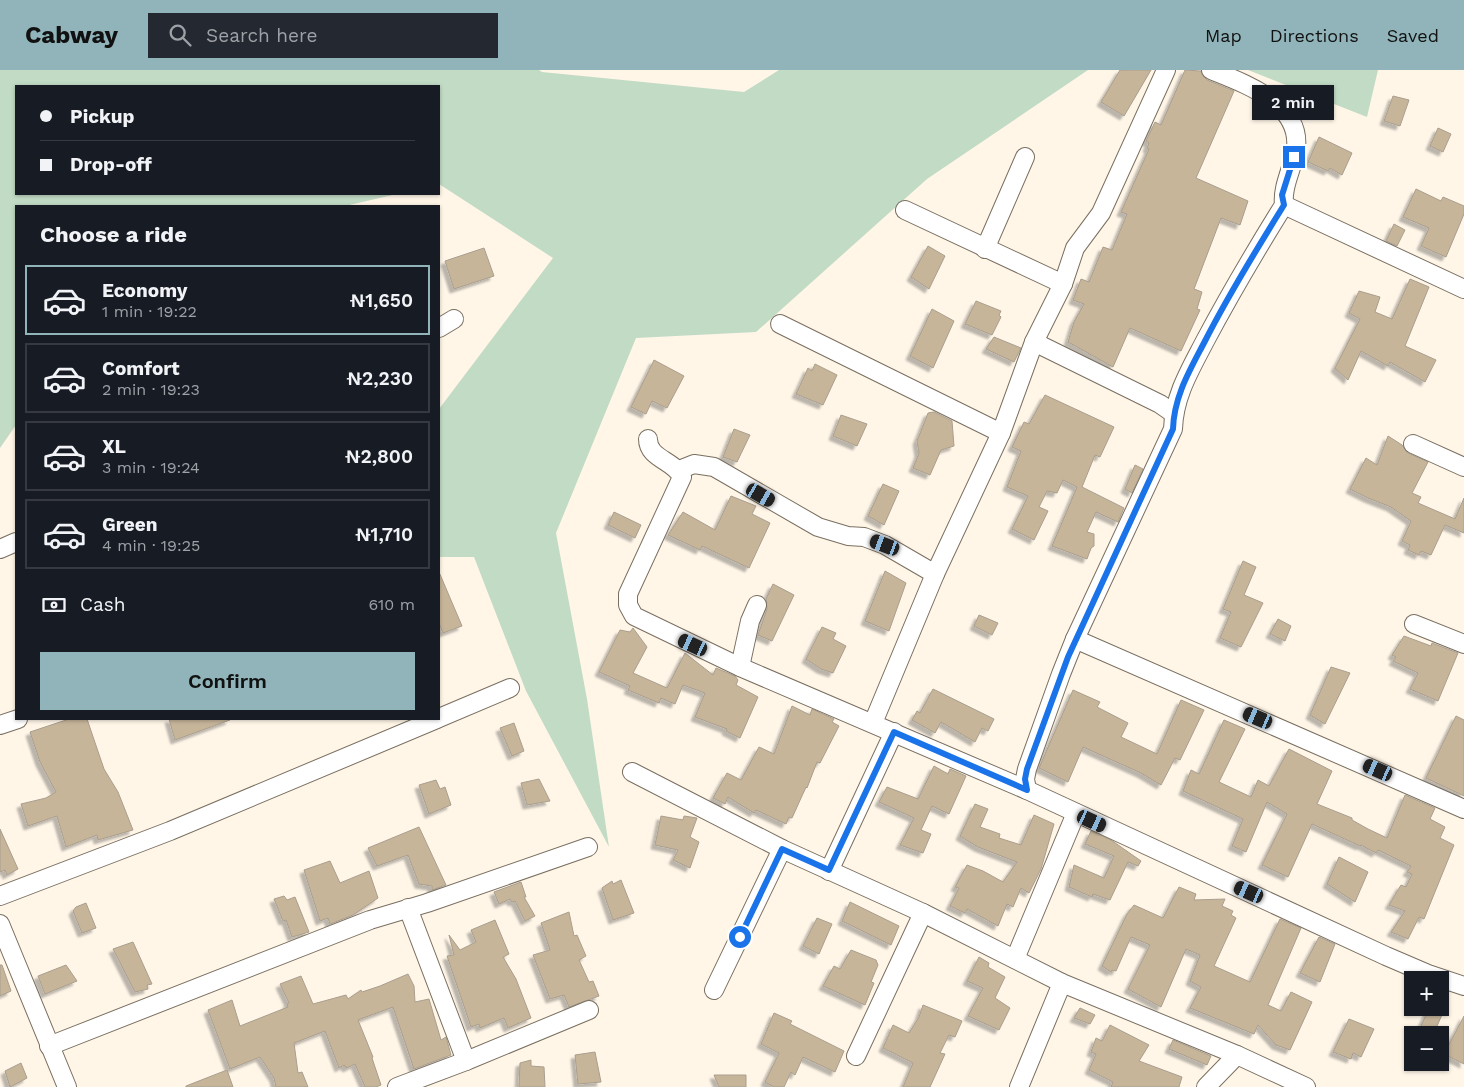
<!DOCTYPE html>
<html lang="en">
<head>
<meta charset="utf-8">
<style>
	body { margin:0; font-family:"Work Sans",sans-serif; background:#242831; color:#f1f3f6; height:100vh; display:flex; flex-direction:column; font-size:19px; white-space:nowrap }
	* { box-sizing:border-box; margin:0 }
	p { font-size:16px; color:#9ea1a6 }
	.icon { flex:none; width:28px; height:28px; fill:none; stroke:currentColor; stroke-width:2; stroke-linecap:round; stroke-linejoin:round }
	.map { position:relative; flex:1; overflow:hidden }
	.panel { position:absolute; left:15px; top:135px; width:425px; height:515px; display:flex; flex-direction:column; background:#171b24; border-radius:0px; box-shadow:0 1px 4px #0004 }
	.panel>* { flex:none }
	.hud { position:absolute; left:15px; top:15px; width:425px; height:110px; border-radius:0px; box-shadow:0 1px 4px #0004; display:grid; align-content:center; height:110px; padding:0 25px; background:#171b24 }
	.buttons { position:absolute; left:1404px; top:901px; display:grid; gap:10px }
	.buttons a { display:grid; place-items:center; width:45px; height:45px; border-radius:0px; background:#171b24; box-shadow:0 1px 4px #0004; font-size:25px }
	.end { position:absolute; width:22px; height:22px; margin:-11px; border:6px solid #1a73e8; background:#fff; box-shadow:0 0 0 2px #fff }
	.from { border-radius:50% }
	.bubble { position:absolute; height:35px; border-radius:0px; background:#171b24; box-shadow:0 1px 4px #0004; font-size:16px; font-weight:600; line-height:35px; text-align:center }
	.car { position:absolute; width:15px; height:30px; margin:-15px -8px; border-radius:6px; box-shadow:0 0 4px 1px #0007; background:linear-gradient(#222 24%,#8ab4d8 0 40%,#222 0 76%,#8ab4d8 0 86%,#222 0) }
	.hud b { display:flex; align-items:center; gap:18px; height:48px; font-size:19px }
	.hud b+b { border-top:1px solid #363941 }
	.hud i { width:12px; height:12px; background:#f1f3f6 }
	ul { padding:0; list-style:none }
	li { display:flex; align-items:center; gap:15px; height:70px; margin:0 10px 8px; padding:0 15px; border:2px solid #363941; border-radius:0px }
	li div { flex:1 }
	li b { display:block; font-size:19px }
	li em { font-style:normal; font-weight:600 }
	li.current { border-color:#90b4b9 }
	li>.icon { width:45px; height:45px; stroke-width:1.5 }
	h2 { padding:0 25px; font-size:22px; line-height:60px }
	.pay { display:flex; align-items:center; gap:12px; height:55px; padding:0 25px; font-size:19px }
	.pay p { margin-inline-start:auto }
	.action { display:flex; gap:10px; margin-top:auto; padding:10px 25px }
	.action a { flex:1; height:58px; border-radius:0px; background:#90b4b9; color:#111; font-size:20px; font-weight:600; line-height:58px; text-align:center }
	header { display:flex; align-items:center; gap:30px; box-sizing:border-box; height:70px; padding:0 25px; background:#90b4b9; color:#111 }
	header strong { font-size:24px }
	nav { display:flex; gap:28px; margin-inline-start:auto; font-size:18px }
	.search { width:350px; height:45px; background:#242831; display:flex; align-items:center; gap:12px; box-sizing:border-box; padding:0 18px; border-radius:0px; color:#9ea1a6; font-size:19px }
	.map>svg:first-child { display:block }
</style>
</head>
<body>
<header>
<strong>Cabway</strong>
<div class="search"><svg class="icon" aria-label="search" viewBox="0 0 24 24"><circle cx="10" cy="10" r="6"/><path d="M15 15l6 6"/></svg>Search here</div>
<nav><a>Map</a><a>Directions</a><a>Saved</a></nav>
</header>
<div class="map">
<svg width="1464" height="1017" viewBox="0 0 1464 1017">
	<defs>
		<filter id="shadow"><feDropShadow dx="-4" dy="4" stdDeviation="1" flood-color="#0004"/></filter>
	</defs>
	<rect width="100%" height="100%" fill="#fff6e8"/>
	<g fill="#c2dbc5">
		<path d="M0 0H539L542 2 744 22 779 0H1088L927 109 756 262 636 268 556 463 587 629 609 777 526 621 474 487H439V339L553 188 439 114V16H16V124H397L345 136H16V355L0 378Z"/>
		<path d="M1248 0H1378L1367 47Z"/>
	</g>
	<g fill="#c7b59a" stroke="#a99e8e" filter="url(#shadow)">
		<path d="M1120 0H1151L1124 46 1101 32Z"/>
		<path d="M1185 0 1201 1 1207 10 1234 21 1196 108 1248 131 1240 155 1221 148 1194 219 1202 222 1197 239 1200 240 1181 281 1130 258 1113 297 1068 272 1074 252 1084 234 1073 230 1081 209 1089 212 1103 177 1112 180 1127 144 1121 142 1149 79 1147 78 1149 73 1146 71 1155 52 1161 55Z"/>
		<path d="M1393 26 1409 30 1400 56 1384 51Z"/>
		<path d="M1438 58 1451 64 1443 82 1430 76Z"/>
		<path d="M1319 67 1352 83 1342 105 1330 98 1328 101 1308 92Z"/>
		<path d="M1416 119 1441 131 1443 127 1464 136V144L1446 187 1421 176 1429 158 1403 147Z"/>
		<path d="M1394 154 1405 160 1397 176 1386 171Z"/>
		<path d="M928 176 945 186 929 219 911 207Z"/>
		<path d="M484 178 494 206 454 219 445 191Z"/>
		<path d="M1410 209 1429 217 1405 276 1436 290 1425 312 1390 292 1388 296 1361 281 1348 310 1335 298 1360 249 1349 243 1359 221 1380 227 1375 242 1392 249Z"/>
		<path d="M976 231 1001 241 999 245 1001 247 992 265 965 254Z"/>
		<path d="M932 239 954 251 933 298 910 286Z"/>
		<path d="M994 267 1021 278 1014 292 986 279Z"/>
		<path d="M654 290 684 306 667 338 652 331 646 344 631 337Z"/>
		<path d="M815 294 837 305 823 335 796 324 808 298 812 301Z"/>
		<path d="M1045 325 1114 357 1100 387 1095 385 1082 417 1124 438 1118 452 1096 442 1087 462 1094 464V476L1091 478 1087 489 1052 476 1077 417 1063 410 1057 423 1047 421 1039 437 1048 441 1034 470 1012 459 1028 426 1007 417 1021 381 1012 377 1024 352 1029 354Z"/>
		<path d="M934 342 952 351 954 376 941 380 930 405 913 398 919 383 917 371 928 343Z"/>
		<path d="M841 345 867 354 857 376 833 366Z"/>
		<path d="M734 359 750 365 737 392 723 387Z"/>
		<path d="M1388 366 1402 375 1408 383 1428 392 1412 423 1421 427 1418 433 1455 449 1464 428V463L1445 455 1431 485 1421 481 1419 485 1408 480 1410 475 1402 471 1411 451 1391 437 1368 428 1350 419 1366 388 1377 395Z"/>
		<path d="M1135 395 1143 399 1132 423 1125 419Z"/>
		<path d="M883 414 899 421 884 455 868 446Z"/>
		<path d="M731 426 756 436 752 444 770 453 749 498 702 476 700 480 668 465 683 442 715 460Z"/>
		<path d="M614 442 641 455 635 468 608 455Z"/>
		<path d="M1243 491 1256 497 1244 525 1263 533 1241 577 1220 568 1231 542 1223 539Z"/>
		<path d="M885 501 906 513 889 561 865 551Z"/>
		<path d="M439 502 462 556 443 563 439 553Z"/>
		<path d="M773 514 794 525 772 571 758 565 767 539 766 529Z"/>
		<path d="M979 545 998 553 992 565 974 556Z"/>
		<path d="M1278 549 1291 556 1285 571 1270 564Z"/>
		<path d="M822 557 836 563 833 569 846 576 833 603 821 599 806 589Z"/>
		<path d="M633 558 647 577 633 603 667 618 685 583 713 605 716 598 735 606 738 610 736 615 758 627 740 668 726 661 727 659 695 647 705 623 683 615 675 634 661 628 659 633 628 620 630 616 599 602 620 560 630 562Z"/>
		<path d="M1404 566 1431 576 1432 573 1458 583 1438 631 1410 619 1418 603 1393 591 1396 587 1392 585Z"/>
		<path d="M1331 597 1350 603 1325 654 1310 645Z"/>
		<path d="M933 619 994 649 988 661 982 658 975 672 941 652 935 663 912 650 917 641 920 643Z"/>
		<path d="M1073 620 1100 632 1097 637 1128 653 1121 667 1157 684 1181 630 1204 640 1180 690 1175 688 1161 715 1141 703 1083 677 1068 712 1039 698Z"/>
		<path d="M792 636 810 645 812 639 834 649 832 652 839 656 820 693 817 692 807 718 806 717 792 748 789 747 786 754 756 740 754 743 728 727 725 734 713 728 727 703 741 710 759 677 774 684Z"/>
		<path d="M1456 646 1464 650V726L1426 708Z"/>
		<path d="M69 649H87L104 699 118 722 133 760 98 770 97 765 66 777 57 746 28 756 21 734 46 728 56 722 40 692 30 662Z"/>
		<path d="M169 649H229L230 650 175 670Z"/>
		<path d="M1224 650 1245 659 1219 712 1251 727 1258 710 1269 716 1289 679 1332 701 1317 734 1352 748V750L1368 759 1387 768 1405 725 1435 738 1430 749 1445 757 1440 768 1454 775 1424 849 1419 847 1408 869 1391 862 1405 841 1389 835 1401 815 1406 817 1412 804 1407 802 1411 796 1378 780 1376 783 1361 775 1360 776 1312 754 1288 807 1262 795 1287 744 1267 732 1246 782 1232 776 1243 749 1183 721 1191 700 1199 704Z"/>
		<path d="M514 653 524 681 512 686 500 658Z"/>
		<path d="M934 696 948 704 950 699 966 706 949 744 932 736 921 760 931 764 923 783 900 775 914 748 879 732 887 717 918 729Z"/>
		<path d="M539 709 550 731 527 735 521 713Z"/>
		<path d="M436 710 440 719 445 717 451 735 429 744 419 715Z"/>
		<path d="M975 734 988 739 980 757 1000 764 999 768 1021 775 1034 745 1054 754 1041 799 1029 823 1021 818 1013 837 1007 834 998 856 967 839 965 843 950 836 959 818 955 817 967 795 983 801 1003 812 1017 792 978 777 960 766Z"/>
		<path d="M661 746 683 750 684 746 697 748 690 767 699 772 690 798 673 790 678 780 655 775Z"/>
		<path d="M419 757 446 815 432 820V816L419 814 408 785 377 796 368 778Z"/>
		<path d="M0 759 18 799 7 805 5 800 0 802Z"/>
		<path d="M1091 761 1111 770 1141 791 1138 796 1128 792 1110 830 1093 824 1092 827 1069 817 1074 795 1104 808 1114 786 1085 774Z"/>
		<path d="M1339 787 1368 802 1355 832 1327 814Z"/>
		<path d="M330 791 340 813 369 801 378 828 353 845 330 854 328 848 320 851 304 800Z"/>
		<path d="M621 810 634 843 613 850 602 818 612 811 613 814Z"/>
		<path d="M521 812 526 827H524L535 846 525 851 515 831 512 832 510 829 499 834 494 822Z"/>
		<path d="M1179 817 1196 824 1194 830 1225 829 1222 836 1233 841 1231 845 1236 848 1214 896 1250 912 1280 849 1301 858 1268 935 1281 941 1291 922 1312 932 1290 980 1276 975 1258 955 1254 964 1190 938 1201 917 1190 911 1200 885 1186 879 1161 937 1128 919 1150 875 1131 867 1116 901 1112 900 1111 902 1102 896 1127 844 1134 835 1163 848Z"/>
		<path d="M284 826 287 830 295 827 309 862 292 867 286 850 283 851 274 829Z"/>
		<path d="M850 832 899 856 891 875 842 851Z"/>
		<path d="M86 833 96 858 82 863 73 841 76 837Z"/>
		<path d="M569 842 574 866 577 865 586 886 579 890 589 912 593 911 599 926 569 937 564 925 550 929 533 885 550 880 541 853Z"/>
		<path d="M817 848 832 854 819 884 803 876Z"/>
		<path d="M495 850 509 884 503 887 516 909 531 948 508 958 504 948 480 958 479 954 471 957 447 886 454 885 449 865 460 880 476 872 471 860Z"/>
		<path d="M1319 867 1335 874 1320 912 1300 903Z"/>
		<path d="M133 872 152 914 147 915 148 919 135 922 113 879Z"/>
		<path d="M851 880 876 890 878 895 871 912 874 913 865 935 823 916 834 896 840 899Z"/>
		<path d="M979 887 989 893 988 897 1005 907 995 928 1010 938 999 960 968 946 983 918 967 911Z"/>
		<path d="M0 895H2L11 921 0 926Z"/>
		<path d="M66 895 77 911 45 924 38 906Z"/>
		<path d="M408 904 414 916 415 932 429 929 441 970 446 967 451 985 414 999 393 937 358 950 373 987 372 988 381 1015 376 1017H365L355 994 347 998 344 995 339 998 325 961 294 973 298 1003 302 1002 308 1017H276L274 1008 260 987 230 999 208 940 232 930 240 956 288 937 287 934 289 933 280 914 301 906 313 934 346 925 348 929 361 920 362 922 380 916Z"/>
		<path d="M923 935 962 951 955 967 949 965 940 983 945 984 930 1017H903L913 993 883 978 893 955 909 963 919 947Z"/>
		<path d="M1080 938 1095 945 1090 954 1074 948Z"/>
		<path d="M1429 938H1445L1433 965H1417Z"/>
		<path d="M774 943 792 951 790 954 844 981 835 1002 803 987 795 1005 791 1002 784 1017H774L765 1012 779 983 761 974Z"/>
		<path d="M1464 946V994L1444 984Z"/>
		<path d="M1349 949 1374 959 1361 987 1353 983 1351 989 1333 982Z"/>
		<path d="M1110 955 1149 975 1139 991 1182 1007 1179 1017H1111L1113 1012 1089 1000 1096 984 1091 982 1096 968 1102 971Z"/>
		<path d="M1173 970 1211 986 1207 995 1169 979Z"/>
		<path d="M595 982 601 1012 578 1014 575 985Z"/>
		<path d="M531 990V996L544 997 545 1017H519L520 993Z"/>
		<path d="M21 993 27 1008 10 1017 5 1001Z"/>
		<path d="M227 1000 233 1017H186V1016Z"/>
		<path d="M714 1005H746V1017H719Z"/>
	</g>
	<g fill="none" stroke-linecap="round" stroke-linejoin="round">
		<g stroke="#796f60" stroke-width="20">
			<g id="minor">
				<path d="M1284 135 1464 219"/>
				<path d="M905 140 1063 214"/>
				<path d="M985 179 1025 87"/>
				<path d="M780 254 1001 363"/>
				<path d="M439 258 454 249"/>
				<path d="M1034 272 1160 334 1173 343"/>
				<path d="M648 369C648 389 674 390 682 407L628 524V535L634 546 740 597 1027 720 1386 886 1428 904 1464 916"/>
				<path d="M1413 374 1464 397"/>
				<path d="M679 400 694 394 714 397 818 457 848 466 864 467 885 475 935 504"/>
				<path d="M0 479 16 472"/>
				<path d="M1414 554 1464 574"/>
				<path d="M1075 569 1464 739"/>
				<path d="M740 597 750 551 757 535"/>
				<path d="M439 648 510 618"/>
				<path d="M873 653 935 504 1001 363 1034 272 1063 214 1075 178 1101 143 1166 0"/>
				<path d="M0 655 18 649"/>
				<path d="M632 702 782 779 923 843 1062 913 1237 985 1306 1017"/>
				<path d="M1027 720 1025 709 1027 699 1061 604 1075 569 1173 359C1174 326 1190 300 1205 271 1230 224 1256 180 1284 135 1282 118 1291 101 1295 84 1306 35 1246 14 1211 0"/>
				<path d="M829 801 894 662"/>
				<path d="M0 826 170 761 437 649"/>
				<path d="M408 838 466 991"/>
				<path d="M0 854 67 1017"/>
				<path d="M1015 889 1076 743"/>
				<path d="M714 920 782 779"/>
				<path d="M49 976 370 850 427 833 588 777"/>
				<path d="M856 986 923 843"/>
				<path d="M397 1017 466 991 589 940"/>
				<path d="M1019 1017 1062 913"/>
				<path d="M1206 1017 1237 985"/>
			</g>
		</g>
		<use href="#minor" stroke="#fff" stroke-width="18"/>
	</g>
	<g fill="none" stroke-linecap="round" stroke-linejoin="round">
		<path stroke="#1a73e8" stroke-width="6" d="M740 867 782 779 829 800 894 662 1027 720 1025 709 1027 699 1068 587 1173 359C1174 326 1190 300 1205 271 1229 224 1256 180 1284 135L1282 125 1294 87"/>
	</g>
</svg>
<div class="buttons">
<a>+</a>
<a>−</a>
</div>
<i class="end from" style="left:740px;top:867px"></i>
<i class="end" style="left:1294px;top:87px"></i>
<div class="bubble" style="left:1252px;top:15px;width:82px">2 min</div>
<i class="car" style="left:761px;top:425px;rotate:120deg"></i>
<i class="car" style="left:885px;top:475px;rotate:291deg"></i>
<i class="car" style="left:693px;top:575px;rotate:295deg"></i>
<i class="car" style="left:1258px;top:648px;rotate:293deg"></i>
<i class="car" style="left:1378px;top:700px;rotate:294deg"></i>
<i class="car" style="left:1092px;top:751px;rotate:115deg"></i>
<i class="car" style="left:1249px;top:822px;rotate:294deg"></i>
<div class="hud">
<b><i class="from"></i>Pickup</b>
<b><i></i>Drop-off</b>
</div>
<section class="panel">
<h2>Choose a ride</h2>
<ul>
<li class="current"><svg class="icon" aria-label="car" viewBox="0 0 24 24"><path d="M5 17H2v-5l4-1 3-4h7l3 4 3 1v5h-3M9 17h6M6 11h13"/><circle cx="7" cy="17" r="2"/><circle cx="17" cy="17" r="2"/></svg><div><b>Economy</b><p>1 min · 19:22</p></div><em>₦1,650</em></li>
<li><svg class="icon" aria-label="car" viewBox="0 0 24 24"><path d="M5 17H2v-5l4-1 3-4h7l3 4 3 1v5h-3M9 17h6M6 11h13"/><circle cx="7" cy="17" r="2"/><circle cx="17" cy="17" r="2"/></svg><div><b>Comfort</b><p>2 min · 19:23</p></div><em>₦2,230</em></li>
<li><svg class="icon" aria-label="car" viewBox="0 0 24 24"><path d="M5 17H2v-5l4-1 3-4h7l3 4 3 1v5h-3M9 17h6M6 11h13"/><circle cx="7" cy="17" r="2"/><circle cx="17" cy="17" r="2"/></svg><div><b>XL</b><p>3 min · 19:24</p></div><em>₦2,800</em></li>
<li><svg class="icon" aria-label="car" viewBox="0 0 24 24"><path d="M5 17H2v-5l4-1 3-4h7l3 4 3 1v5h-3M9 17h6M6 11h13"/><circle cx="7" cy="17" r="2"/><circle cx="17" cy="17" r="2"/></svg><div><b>Green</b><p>4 min · 19:25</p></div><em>₦1,710</em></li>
</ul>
<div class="pay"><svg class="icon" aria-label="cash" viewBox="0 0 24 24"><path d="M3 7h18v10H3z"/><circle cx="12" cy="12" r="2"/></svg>Cash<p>610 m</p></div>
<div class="action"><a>Confirm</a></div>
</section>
</div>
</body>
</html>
